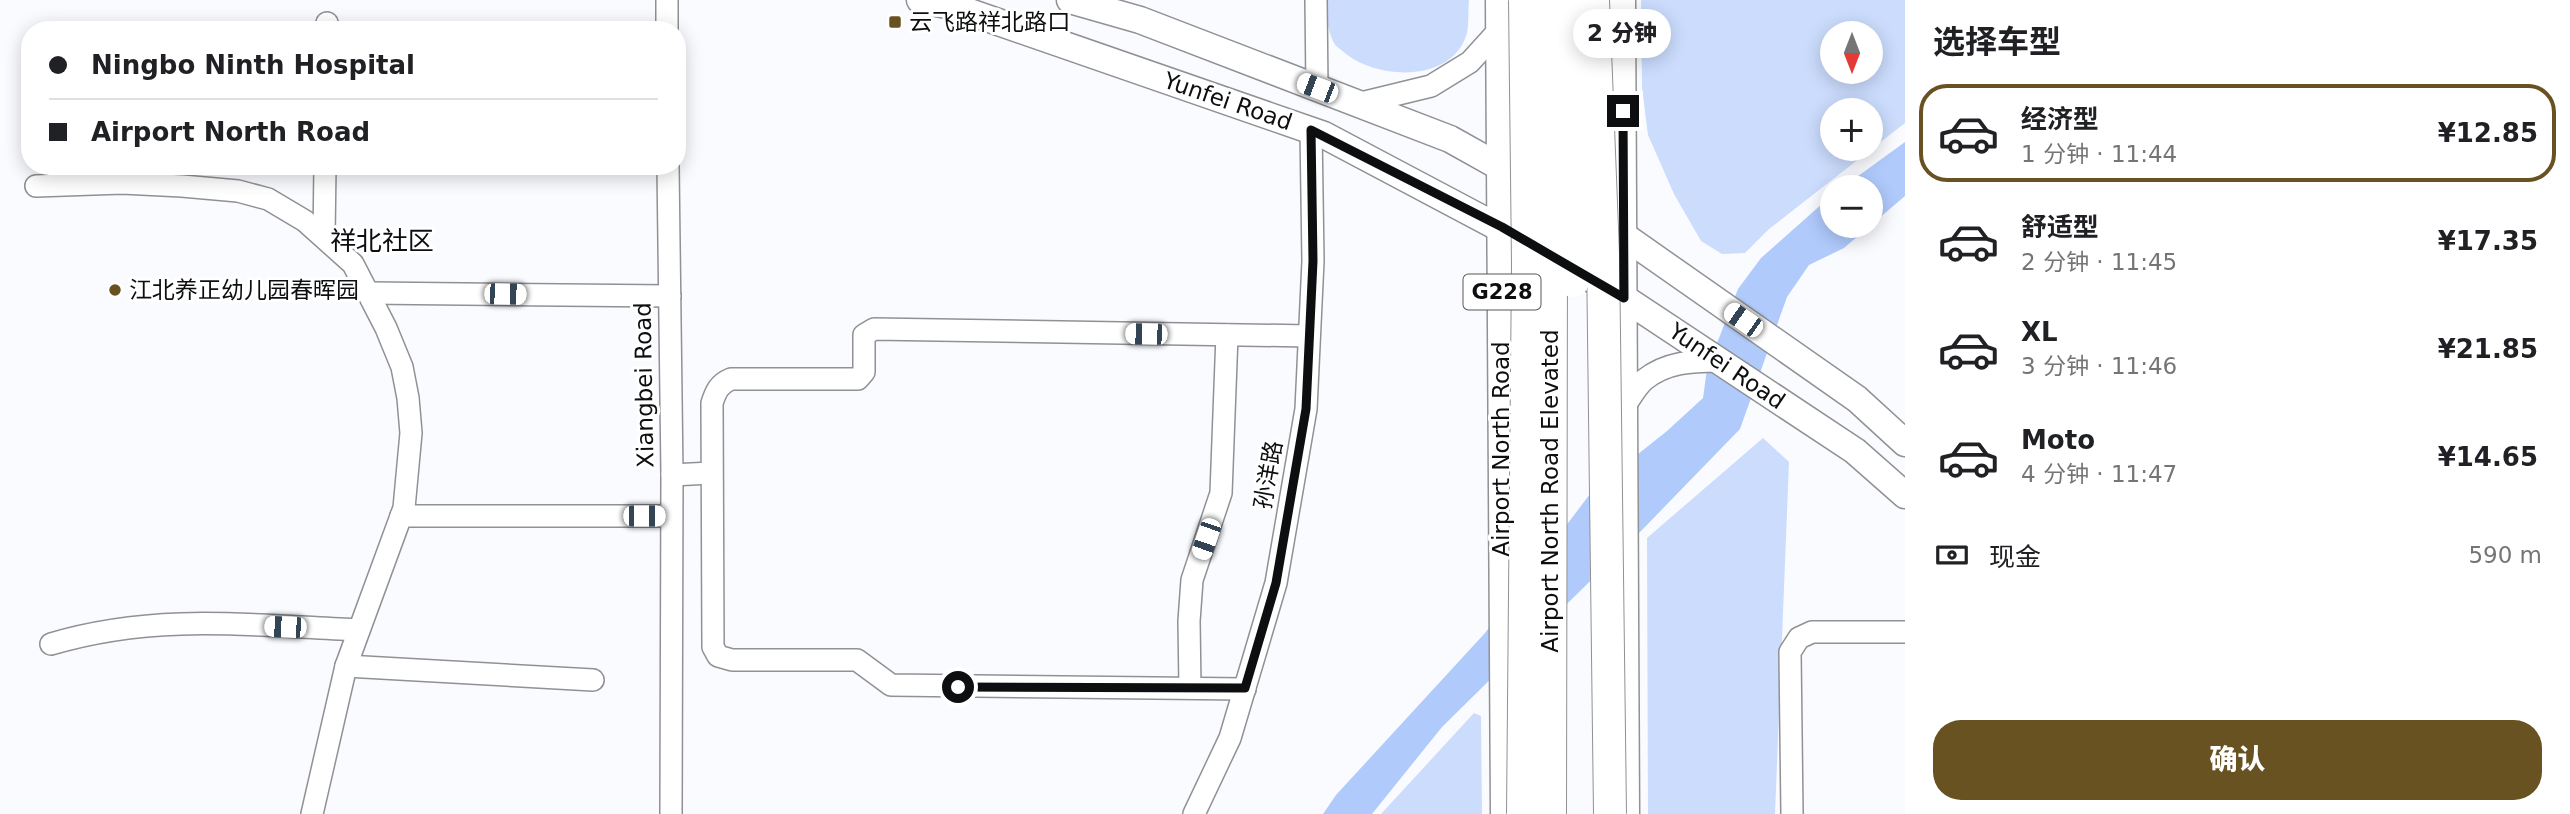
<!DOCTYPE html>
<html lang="zh">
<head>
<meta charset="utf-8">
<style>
	body { margin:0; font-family:"DejaVu Sans","Noto Sans SC",sans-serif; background:#f6f6f6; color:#202124; height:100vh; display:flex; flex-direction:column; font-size:26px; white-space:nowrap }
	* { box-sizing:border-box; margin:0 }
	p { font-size:23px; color:#757577 }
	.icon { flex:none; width:38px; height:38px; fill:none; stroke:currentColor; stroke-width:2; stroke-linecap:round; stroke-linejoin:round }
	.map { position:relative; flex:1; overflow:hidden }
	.sheet { display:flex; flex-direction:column; background:#fff; width:665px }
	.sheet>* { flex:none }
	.hud { position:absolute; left:21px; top:21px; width:665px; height:154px; border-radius:28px; box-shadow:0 4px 18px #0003; display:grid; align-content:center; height:154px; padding:0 28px; background:#fff }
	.needle { width:46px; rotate:180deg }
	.tools { position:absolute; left:1820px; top:21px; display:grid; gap:14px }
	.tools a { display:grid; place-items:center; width:63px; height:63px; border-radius:50%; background:#fff; box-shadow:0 4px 18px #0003; font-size:35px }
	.end { position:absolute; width:32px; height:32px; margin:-16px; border:9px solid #0d0e0f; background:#fff; box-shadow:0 0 0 4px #fff }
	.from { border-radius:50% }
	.bubble { position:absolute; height:49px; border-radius:24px; background:#fff; box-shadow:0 4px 18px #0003; font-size:23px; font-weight:800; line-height:49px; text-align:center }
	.car { position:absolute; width:21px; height:42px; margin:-21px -10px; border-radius:9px; box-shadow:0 0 5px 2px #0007; background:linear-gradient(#fff 24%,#345 0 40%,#fff 0 76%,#345 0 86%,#fff 0) }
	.hud b { display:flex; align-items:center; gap:24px; height:66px; font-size:26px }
	.hud b+b { border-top:2px solid #e0e0e0 }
	.hud i { width:18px; height:18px; background:#202124 }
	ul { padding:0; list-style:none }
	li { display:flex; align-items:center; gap:21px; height:98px; margin:0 14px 10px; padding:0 14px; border:4px solid transparent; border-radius:28px }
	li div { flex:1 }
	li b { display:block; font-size:26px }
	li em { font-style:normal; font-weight:800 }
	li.active { border-color:#695222 }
	li>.icon { width:63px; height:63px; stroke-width:1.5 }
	h2 { padding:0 28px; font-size:32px; line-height:84px }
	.pay { display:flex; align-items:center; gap:18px; height:77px; padding:0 28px; font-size:26px }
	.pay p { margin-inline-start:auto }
	.primary-button { display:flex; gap:14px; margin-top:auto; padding:14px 28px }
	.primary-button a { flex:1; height:80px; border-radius:28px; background:#695222; color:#fff; font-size:28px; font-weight:800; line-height:80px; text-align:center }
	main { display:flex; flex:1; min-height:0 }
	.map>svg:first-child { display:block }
</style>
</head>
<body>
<main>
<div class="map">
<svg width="1905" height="814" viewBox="0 0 1905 814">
	<rect width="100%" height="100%" fill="#fafbff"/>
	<g fill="#cbdcfd" fill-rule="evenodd">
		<path d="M1326 0H1469C1468 10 1469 23 1467 33 1453 83 1379 80 1346 54 1342 50 1336 47 1334 43 1327 30 1326 14 1326 0Z"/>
		<path d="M1641 0H1905V123L1769 229 1745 253 1722 254 1701 241 1674 194 1648 135 1642 87ZM1832 33H1871V72H1832ZM1871 110V149H1832V110Z"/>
		<path d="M1763 438 1789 462 1775 814H1648L1647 538Z"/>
		<path d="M1474 713 1481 716 1482 814H1381Z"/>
	</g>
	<g fill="#b0cafc">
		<path d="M1905 142V196L1871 225V187H1843Z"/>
		<path d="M1832 195V226H1870L1844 248 1809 265 1787 297 1740 429 1642 530 1442 727 1372 814H1323L1336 795 1485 633 1593 490 1667 431 1703 398 1707 369 1738 289 1761 258Z"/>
	</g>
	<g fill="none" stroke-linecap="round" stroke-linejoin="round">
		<g stroke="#909195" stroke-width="24">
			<g id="minor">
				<path d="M667 0V30"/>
				<path d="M1316 0 1317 88"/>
				<path d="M327 30V23"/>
				<path d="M1357 104 1431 86 1470 62 1499 30"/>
				<path d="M668 166 672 475 671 814"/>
				<path d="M36 186 122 183 182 186 238 191 268 199 305 221 353 264 386 328 402 367 408 398 411 433 404 508 346 666 312 814"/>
				<path d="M324 237 325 166"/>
				<path d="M369 293 670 296"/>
				<path d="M1624 407C1630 399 1636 387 1644 380 1666 362 1692 361 1719 361"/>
				<path d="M672 475 711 473"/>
				<path d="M401 516H671"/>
				<path d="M51 644C154 613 252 625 359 630"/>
				<path d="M346 666 593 680"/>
				<path d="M1190 688 1189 621 1192 580 1221 493 1227 335"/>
				<path d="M1245 689 891 685 857 660H732L718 656 713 647 712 403C716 391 719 384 731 379H858L864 372V335L874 329 1309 336"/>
				<path d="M1194 814 1230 738 1276 583 1306 409 1313 261 1311 130"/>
				<path d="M1792 814 1790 652 1799 638 1812 632H1905"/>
			</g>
		</g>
		<g stroke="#909195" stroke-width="29">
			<g id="major">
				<path d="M920 0 952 6 1324 135 1541 250"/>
				<path d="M1070 0 1140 20 1450 139 1543 191"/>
				<path d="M1499 0 1504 814"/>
				<path d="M1622 0 1626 814"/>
				<path d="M1589 216 1624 236 1857 399 1905 443"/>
				<path d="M1590 278 1624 298 1855 451 1905 495"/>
			</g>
		</g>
		<use href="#minor" stroke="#fff" stroke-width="21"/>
		<use href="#major" stroke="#fff" stroke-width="26"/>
		<g stroke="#909195" stroke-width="34" stroke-linecap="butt">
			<g id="highway-bridge">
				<path d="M1548 0 1551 251 1550 814"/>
				<path d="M1572 0 1573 281"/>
				<path d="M1593 0 1603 254 1610 814"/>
				<path d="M1523 814 1528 264 1525 0"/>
			</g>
		</g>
		<use href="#highway-bridge" stroke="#fff" stroke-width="32"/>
	</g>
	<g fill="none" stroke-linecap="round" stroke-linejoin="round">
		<path stroke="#0d0e0f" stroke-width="9" d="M958 687 1245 688 1276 583 1306 409 1313 261 1311 130 1502 227 1624 298 1623 111"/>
	</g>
	<g fill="#695222" stroke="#fff" stroke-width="2.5">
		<rect x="888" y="15" width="14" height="14" rx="3.5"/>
		<circle cx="115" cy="290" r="7"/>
	</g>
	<g text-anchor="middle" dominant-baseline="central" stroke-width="6" stroke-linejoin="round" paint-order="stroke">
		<rect fill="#fff" stroke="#565657" stroke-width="2" x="1463.5" y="274.5" width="77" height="35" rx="5"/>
		<g font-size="21" font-weight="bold" fill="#0d0e0f">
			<text x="1502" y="292">G228</text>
		</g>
		<g font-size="23" fill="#0d0e0f" stroke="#fff" text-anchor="start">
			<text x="909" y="22">云飞路祥北路口</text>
			<text x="129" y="290">江北养正幼儿园春晖园</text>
		</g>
		<g font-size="23" fill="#0d0e0f" stroke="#fff">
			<text transform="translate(1228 101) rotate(19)">Yunfei Road</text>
			<text transform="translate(1727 366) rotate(34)">Yunfei Road</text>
			<text transform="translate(644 385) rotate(-91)">Xiangbei Road</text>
			<text transform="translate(1501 449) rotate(-90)">Airport North Road</text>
			<text transform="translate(1268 475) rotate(-80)">孙洋路</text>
			<text transform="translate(1550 491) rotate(-90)">Airport North Road Elevated</text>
		</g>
		<g font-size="26" fill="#0d0e0f" stroke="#fff">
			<text x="382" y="241">祥北社区</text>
		</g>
	</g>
</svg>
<div class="tools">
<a><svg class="needle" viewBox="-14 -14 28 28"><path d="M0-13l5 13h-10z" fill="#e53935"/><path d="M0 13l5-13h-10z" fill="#757577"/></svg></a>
<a>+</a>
<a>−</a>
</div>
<i class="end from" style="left:958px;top:687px"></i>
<i class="end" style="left:1623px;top:111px"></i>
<div class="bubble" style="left:1573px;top:9px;width:98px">2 分钟</div>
<i class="car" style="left:1317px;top:88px;rotate:291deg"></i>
<i class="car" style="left:505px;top:294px;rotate:91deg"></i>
<i class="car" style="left:1743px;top:320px;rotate:305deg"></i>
<i class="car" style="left:1146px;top:334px;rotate:271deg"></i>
<i class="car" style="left:644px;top:516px;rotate:90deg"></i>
<i class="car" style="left:1206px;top:539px;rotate:199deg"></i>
<i class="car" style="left:285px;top:627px;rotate:272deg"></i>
<div class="hud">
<b><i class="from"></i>Ningbo Ninth Hospital</b>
<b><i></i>Airport North Road</b>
</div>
</div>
<section class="sheet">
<h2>选择车型</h2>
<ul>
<li class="active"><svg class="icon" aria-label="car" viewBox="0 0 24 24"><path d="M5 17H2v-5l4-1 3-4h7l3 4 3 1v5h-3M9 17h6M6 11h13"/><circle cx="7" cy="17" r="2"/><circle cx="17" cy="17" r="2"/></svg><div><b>经济型</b><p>1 分钟 · 11:44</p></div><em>¥12.85</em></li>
<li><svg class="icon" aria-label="car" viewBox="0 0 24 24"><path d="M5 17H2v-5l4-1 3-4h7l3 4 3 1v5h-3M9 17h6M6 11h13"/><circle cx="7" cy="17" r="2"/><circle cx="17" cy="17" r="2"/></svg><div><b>舒适型</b><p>2 分钟 · 11:45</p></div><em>¥17.35</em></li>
<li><svg class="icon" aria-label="car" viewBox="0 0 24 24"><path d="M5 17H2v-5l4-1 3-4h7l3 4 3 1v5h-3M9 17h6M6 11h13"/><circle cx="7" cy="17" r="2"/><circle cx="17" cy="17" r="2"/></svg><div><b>XL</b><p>3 分钟 · 11:46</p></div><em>¥21.85</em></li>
<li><svg class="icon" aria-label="car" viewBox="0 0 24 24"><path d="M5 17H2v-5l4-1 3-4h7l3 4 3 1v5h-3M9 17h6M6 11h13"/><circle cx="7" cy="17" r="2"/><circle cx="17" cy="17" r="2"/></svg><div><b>Moto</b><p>4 分钟 · 11:47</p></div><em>¥14.65</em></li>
</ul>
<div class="pay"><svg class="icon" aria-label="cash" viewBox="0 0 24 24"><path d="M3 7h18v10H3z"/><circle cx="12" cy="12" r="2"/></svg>现金<p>590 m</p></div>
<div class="primary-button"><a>确认</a></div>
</section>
</main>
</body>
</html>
